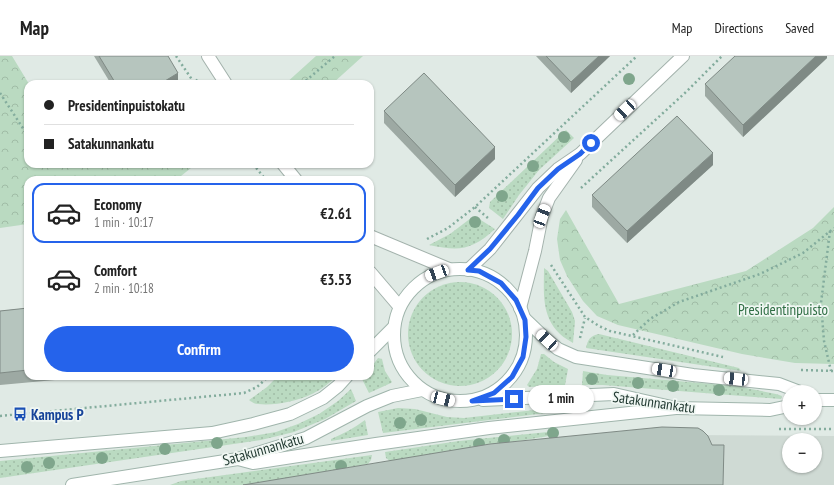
<!DOCTYPE html>
<html lang="en">
<head>
<meta charset="utf-8">
<style>
	body { margin:0; font-family:"PT Sans Narrow",sans-serif; background:#f6f6f6; color:#222; height:100vh; display:flex; flex-direction:column; font-size:15px; white-space:nowrap }
	* { box-sizing:border-box; margin:0 }
	p { font-size:13px; color:#767676 }
	.icon { flex:none; width:22px; height:22px; fill:none; stroke:currentColor; stroke-width:2; stroke-linecap:round; stroke-linejoin:round }
	.map { position:relative; flex:1; overflow:hidden }
	.sheet { position:absolute; left:24px; top:120px; width:350px; height:204px; display:flex; flex-direction:column; background:#fff; border-radius:12px; box-shadow:0 1px 3px #0004 }
	.sheet>* { flex:none }
	.guide { position:absolute; left:24px; top:24px; width:350px; height:88px; border-radius:12px; box-shadow:0 1px 3px #0004; display:grid; align-content:center; height:88px; padding:0 20px; background:#fff }
	.buttons { position:absolute; left:782px; top:329px; display:grid; gap:8px }
	.buttons a { display:grid; place-items:center; width:40px; height:40px; border-radius:50%; background:#fff; box-shadow:0 1px 3px #0004; font-size:20px }
	.end { position:absolute; width:18px; height:18px; margin:-9px; border:5px solid #2563eb; background:#fff; box-shadow:0 0 0 2px #fff }
	.from { border-radius:50% }
	.bubble { position:absolute; height:28px; border-radius:14px; background:#fff; box-shadow:0 1px 3px #0004; font-size:13px; font-weight:700; line-height:28px; text-align:center }
	.car { position:absolute; width:12px; height:24px; margin:-12px -6px; border-radius:5px; box-shadow:0 0 3px 1px #0007; background:linear-gradient(#fff 24%,#345 0 40%,#fff 0 76%,#345 0 86%,#fff 0) }
	.guide b { display:flex; align-items:center; gap:14px; height:38px; font-size:15px }
	.guide b+b { border-top:1px solid #e0e0e0 }
	.guide i { width:10px; height:10px; background:#222 }
	ul { padding:7px 0 0; list-style:none }
	li { display:flex; align-items:center; gap:12px; height:60px; margin:0 8px 6px; padding:0 12px; border:2px solid transparent; border-radius:12px }
	li div { flex:1 }
	li b { display:block; font-size:15px }
	li em { font-style:normal; font-weight:700 }
	li.current { border-color:#2563eb }
	li>.icon { width:36px; height:36px; stroke-width:1.5 }
	.cta { display:flex; gap:8px; margin-top:auto; padding:8px 20px }
	.cta a { flex:1; height:46px; border-radius:24px; background:#2563eb; color:#fff; font-size:16px; font-weight:700; line-height:46px; text-align:center }
	header { display:flex; align-items:center; gap:24px; box-sizing:border-box; height:56px; padding:0 20px; background:#fff; border-bottom:1px solid #e0e0e0 }
	header strong { font-size:19px }
	nav { display:flex; gap:22px; margin-inline-start:auto; font-size:14px }
	.map>svg:first-child { display:block }
</style>
</head>
<body>
<header>
<strong>Map</strong>
<nav><a>Map</a><a>Directions</a><a>Saved</a></nav>
</header>
<div class="map">
<svg width="834" height="429" viewBox="0 0 834 429">
	<defs>
		<pattern id="grass-dots" width="8" height="8" patternUnits="userSpaceOnUse"><rect width="8" height="8" fill="#badac1"/><path d="M2 2h.1M6 6h.1" fill="none" stroke="#a0bca6" stroke-width="1.8" stroke-linecap="round"/></pattern>
		<pattern id="park-crowns" width="20" height="18" patternUnits="userSpaceOnUse"><rect width="20" height="18" fill="#badac1"/><path d="M2 6a3 3 0 1 1 6 0M12 15a3 3 0 1 1 6 0" fill="none" stroke="#a0bca6"/></pattern>
	</defs>
	<rect width="100%" height="100%" fill="#e0eae5"/>
	<path fill="#cfdad4" fill-rule="evenodd" d="M693 379 834 380V429H317ZM789 384H815V410H789Z"/>
	<g fill="url(#grass-dots)">
		<path d="M566 74 574 82 539 114 519 139 503 163 489 152 490 146Z"/>
		<path d="M476 161 495 173C471 195 459 195 429 189L450 178 471 162Z"/>
		<path d="M544 212 548 215 572 256 575 265 573 287C569 284 564 282 560 278 541 260 544 236 544 212Z"/>
		<circle cx="460" cy="278" r="52"/>
		<path d="M599 278 739 312 741 315 586 292C588 283 590 280 599 278Z"/>
		<path d="M541 298H544L554 306 568 313 565 329 529 331 527 329 537 313Z"/>
		<path d="M378 302 382 303 385 315 392 326 391 327 369 337 362 323 364 320H370V313Z"/>
		<path d="M583 315 607 319 736 330 776 338 782 340 781 343 603 329H582Z"/>
		<path d="M278 320H337C329 327 321 334 312 338 297 345 274 350 258 348 254 348 252 346 249 344L267 331Z"/>
		<path d="M351 333 356 345 325 363 294 376 261 384 0 422V405L246 381 276 376 298 368 319 358 338 345Z"/>
		<path d="M562 351V355L383 377 378 356 398 352 415 353 447 361 464 362Z"/>
		<path d="M365 364 368 379 331 385V383C343 378 354 372 365 364Z"/>
		<path d="M558 375 555 379 391 406 386 402 385 396 459 385Z"/>
		<path d="M372 399 371 404 368 408 253 429H170L181 425Z"/>
	</g>
	<g fill="url(#park-crowns)">
		<path d="M0 0H12L29 28H28V108H196L176 124H28V168L0 172Z"/>
		<path d="M316 0H363L332 28H285Z"/>
		<path d="M834 151V308L795 307 742 298 618 269 597 260 583 245 567 220 560 204 557 183 560 163 566 154 619 248 746 215 813 172Z"/>
	</g>
	<g fill="none" stroke-linecap="round" stroke-linejoin="round">
		<g stroke="#a3b2ac" stroke-width="14">
			<g id="minor">
				<path d="M208 0 226 28"/>
				<path d="M283 108 296 124"/>
				<path d="M370 180 449 213"/>
				<path d="M370 216 399 250"/>
			</g>
		</g>
		<g stroke="#a3b2ac" stroke-width="14">
			<g id="tertiary">
				<path d="M468 214 490 193 538 132 558 113 580 98 683 0"/>
				<path d="M520 252 535 195 542 160 549 142 576 104"/>
			</g>
		</g>
		<g stroke="#a0b5ac" stroke-width="14">
			<g id="secondary">
				<circle cx="460" cy="279" r="66"/>
				<path d="M525 263 547 284 558 293 576 301 693 319 779 328 800 336"/>
				<path d="M370 295 393 272"/>
				<path d="M483 344 614 338 676 352 770 354 789 350"/>
				<path d="M815 345 820 344H834"/>
				<path d="M0 395 212 377 253 368 290 358 323 342 338 330 347 320"/>
				<path d="M238 403 253 407 376 388 489 372 676 352"/>
				<path d="M72 429 238 403 306 382 367 350 392 340 422 334"/>
			</g>
		</g>
		<g stroke="#83ac9d" stroke-width="2.5" stroke-dasharray="2 3" stroke-linecap="butt">
			<path d="M176 0 195 28"/>
			<path d="M192 28 200 22"/>
			<path d="M302 28 335 0"/>
			<path d="M0 37 28 80"/>
			<path d="M253 108 266 124"/>
			<path d="M581 132 686 36 722 0"/>
			<path d="M475 151 489 163"/>
			<path d="M830 175 821 247 824 285 831 315"/>
			<path d="M427 183 448 172 475 151 637 0"/>
			<path d="M551 209 585 261 599 270 610 275 723 301"/>
			<path d="M633 279 650 263 679 246 760 218 803 197 834 172"/>
			<path d="M580 282 585 262"/>
			<path d="M801 314 834 315"/>
			<path d="M0 360 244 337 257 331 269 320"/>
			<path d="M779 373H834"/>
		</g>
		<use href="#minor" stroke="#fff" stroke-width="12"/>
		<use href="#tertiary" stroke="#fff" stroke-width="12"/>
		<use href="#secondary" stroke="#fff" stroke-width="12"/>
	</g>
	<g fill="#7fa68c">
		<circle cx="629" cy="23" r="6"/>
		<circle cx="564" cy="81" r="6"/>
		<circle cx="533" cy="110" r="6"/>
		<circle cx="502" cy="140" r="6"/>
		<circle cx="475" cy="166" r="6"/>
		<circle cx="592" cy="323" r="6"/>
		<circle cx="638" cy="327" r="6"/>
		<circle cx="673" cy="330" r="6"/>
		<circle cx="719" cy="334" r="6"/>
		<circle cx="421" cy="364" r="6"/>
		<circle cx="400" cy="367" r="6"/>
		<circle cx="553" cy="377" r="6"/>
		<circle cx="504" cy="384" r="6"/>
		<circle cx="217" cy="387" r="6"/>
		<circle cx="479" cy="388" r="6"/>
		<circle cx="165" cy="393" r="6"/>
		<circle cx="102" cy="402" r="6"/>
		<circle cx="49" cy="407" r="6"/>
		<circle cx="341" cy="410" r="6"/>
		<circle cx="27" cy="411" r="6"/>
	</g>
	<g fill="#9da9a3">
		<path d="M94 0H168L178 26 175 28H111Z"/>
		<path d="M536 0H610L571 37Z"/>
		<path d="M827 0V2L743 81 705 40V28Z"/>
		<path d="M384 55 495 103 455 141 384 67Z"/>
		<path d="M713 109 627 187 592 151V139Z"/>
		<path d="M28 252V320H99L0 329V255Z"/>
	</g>
	<g fill="#7f8a85">
		<path d="M599 0H610L571 37V26Z"/>
		<path d="M816 0H827V2L743 81V69Z"/>
		<path d="M178 17V26L175 28H160Z"/>
		<path d="M495 91V103L455 141V129Z"/>
		<path d="M713 97V109L627 187V175Z"/>
	</g>
	<g fill="#b6c5be" stroke="#7f8a85">
		<path d="M99 0H168L178 17 160 28H116Z"/>
		<path d="M546 0H599L571 26Z"/>
		<path d="M735 0H816L743 69 705 28Z"/>
		<path d="M424 17 495 91 455 129 384 55Z"/>
		<path d="M677 60 713 97 627 175 592 139Z"/>
		<path d="M240 121 242 124H237Z"/>
		<path d="M28 252V314L0 317V255Z"/>
		<path d="M662 371 698 372 703 375 708 380 712 389H724L723 429H243L490 388Z"/>
	</g>
	<g fill="none" stroke-linecap="round" stroke-linejoin="round">
		<path stroke="#2563eb" stroke-width="5" d="M514 343 472 345 494 337 512 321 523 301 526 281 525 264 516 244 501 227 479 215 468 214 490 193 518 159 538 132 558 113 580 98 591 87"/>
	</g>
	<defs>
		<g id="bus-bare" transform="scale(1.08)"><path d="M-5-6H5V4H4V6H2V4H-2V6H-4V4H-5ZM-3.5-4V0h7V-4ZM-3.5 1.2v1.5H-2V1.2ZM2 1.2v1.5H3.5V1.2Z" fill="#1a4fb4" stroke="#f0f7f3" stroke-width="2.5" paint-order="stroke"/></g>
	</defs>
	<g fill-rule="evenodd">
		<use href="#bus-bare" x="20" y="358"/>
	</g>
	<g text-anchor="middle" dominant-baseline="central" stroke-width="3.5" stroke-linejoin="round" paint-order="stroke">
		<g font-size="15" fill="#2f6e44" stroke="#f0f7f3">
			<text x="783" y="253">Presidentinpuisto</text>
		</g>
		<g font-size="15" fill="#223a32" stroke="#f0f7f3">
			<text transform="translate(654 346) rotate(8)">Satakunnankatu</text>
			<text transform="translate(263 393) rotate(-16)">Satakunnankatu</text>
		</g>
		<g font-size="15" font-weight="bold" fill="#164399" stroke="#f0f7f3" text-anchor="start">
			<text x="31" y="358">Kampus P</text>
		</g>
	</g>
</svg>
<div class="buttons">
<a>+</a>
<a>−</a>
</div>
<i class="end from" style="left:591px;top:87px"></i>
<i class="end" style="left:514px;top:343px"></i>
<div class="bubble" style="left:528px;top:329px;width:66px">1 min</div>
<i class="car" style="left:625px;top:54px;rotate:227deg"></i>
<i class="car" style="left:542px;top:160px;rotate:21deg"></i>
<i class="car" style="left:437px;top:217px;rotate:250deg"></i>
<i class="car" style="left:547px;top:284px;rotate:313deg"></i>
<i class="car" style="left:664px;top:314px;rotate:279deg"></i>
<i class="car" style="left:736px;top:323px;rotate:276deg"></i>
<i class="car" style="left:443px;top:343px;rotate:104deg"></i>
<div class="guide">
<b><i class="from"></i>Presidentinpuistokatu</b>
<b><i></i>Satakunnankatu</b>
</div>
<section class="sheet">
<ul>
<li class="current"><svg class="icon" aria-label="car" viewBox="0 0 24 24"><path d="M5 17H2v-5l4-1 3-4h7l3 4 3 1v5h-3M9 17h6M6 11h13"/><circle cx="7" cy="17" r="2"/><circle cx="17" cy="17" r="2"/></svg><div><b>Economy</b><p>1 min · 10:17</p></div><em>€2.61</em></li>
<li><svg class="icon" aria-label="car" viewBox="0 0 24 24"><path d="M5 17H2v-5l4-1 3-4h7l3 4 3 1v5h-3M9 17h6M6 11h13"/><circle cx="7" cy="17" r="2"/><circle cx="17" cy="17" r="2"/></svg><div><b>Comfort</b><p>2 min · 10:18</p></div><em>€3.53</em></li>
</ul>
<div class="cta"><a>Confirm</a></div>
</section>
</div>
</body>
</html>
